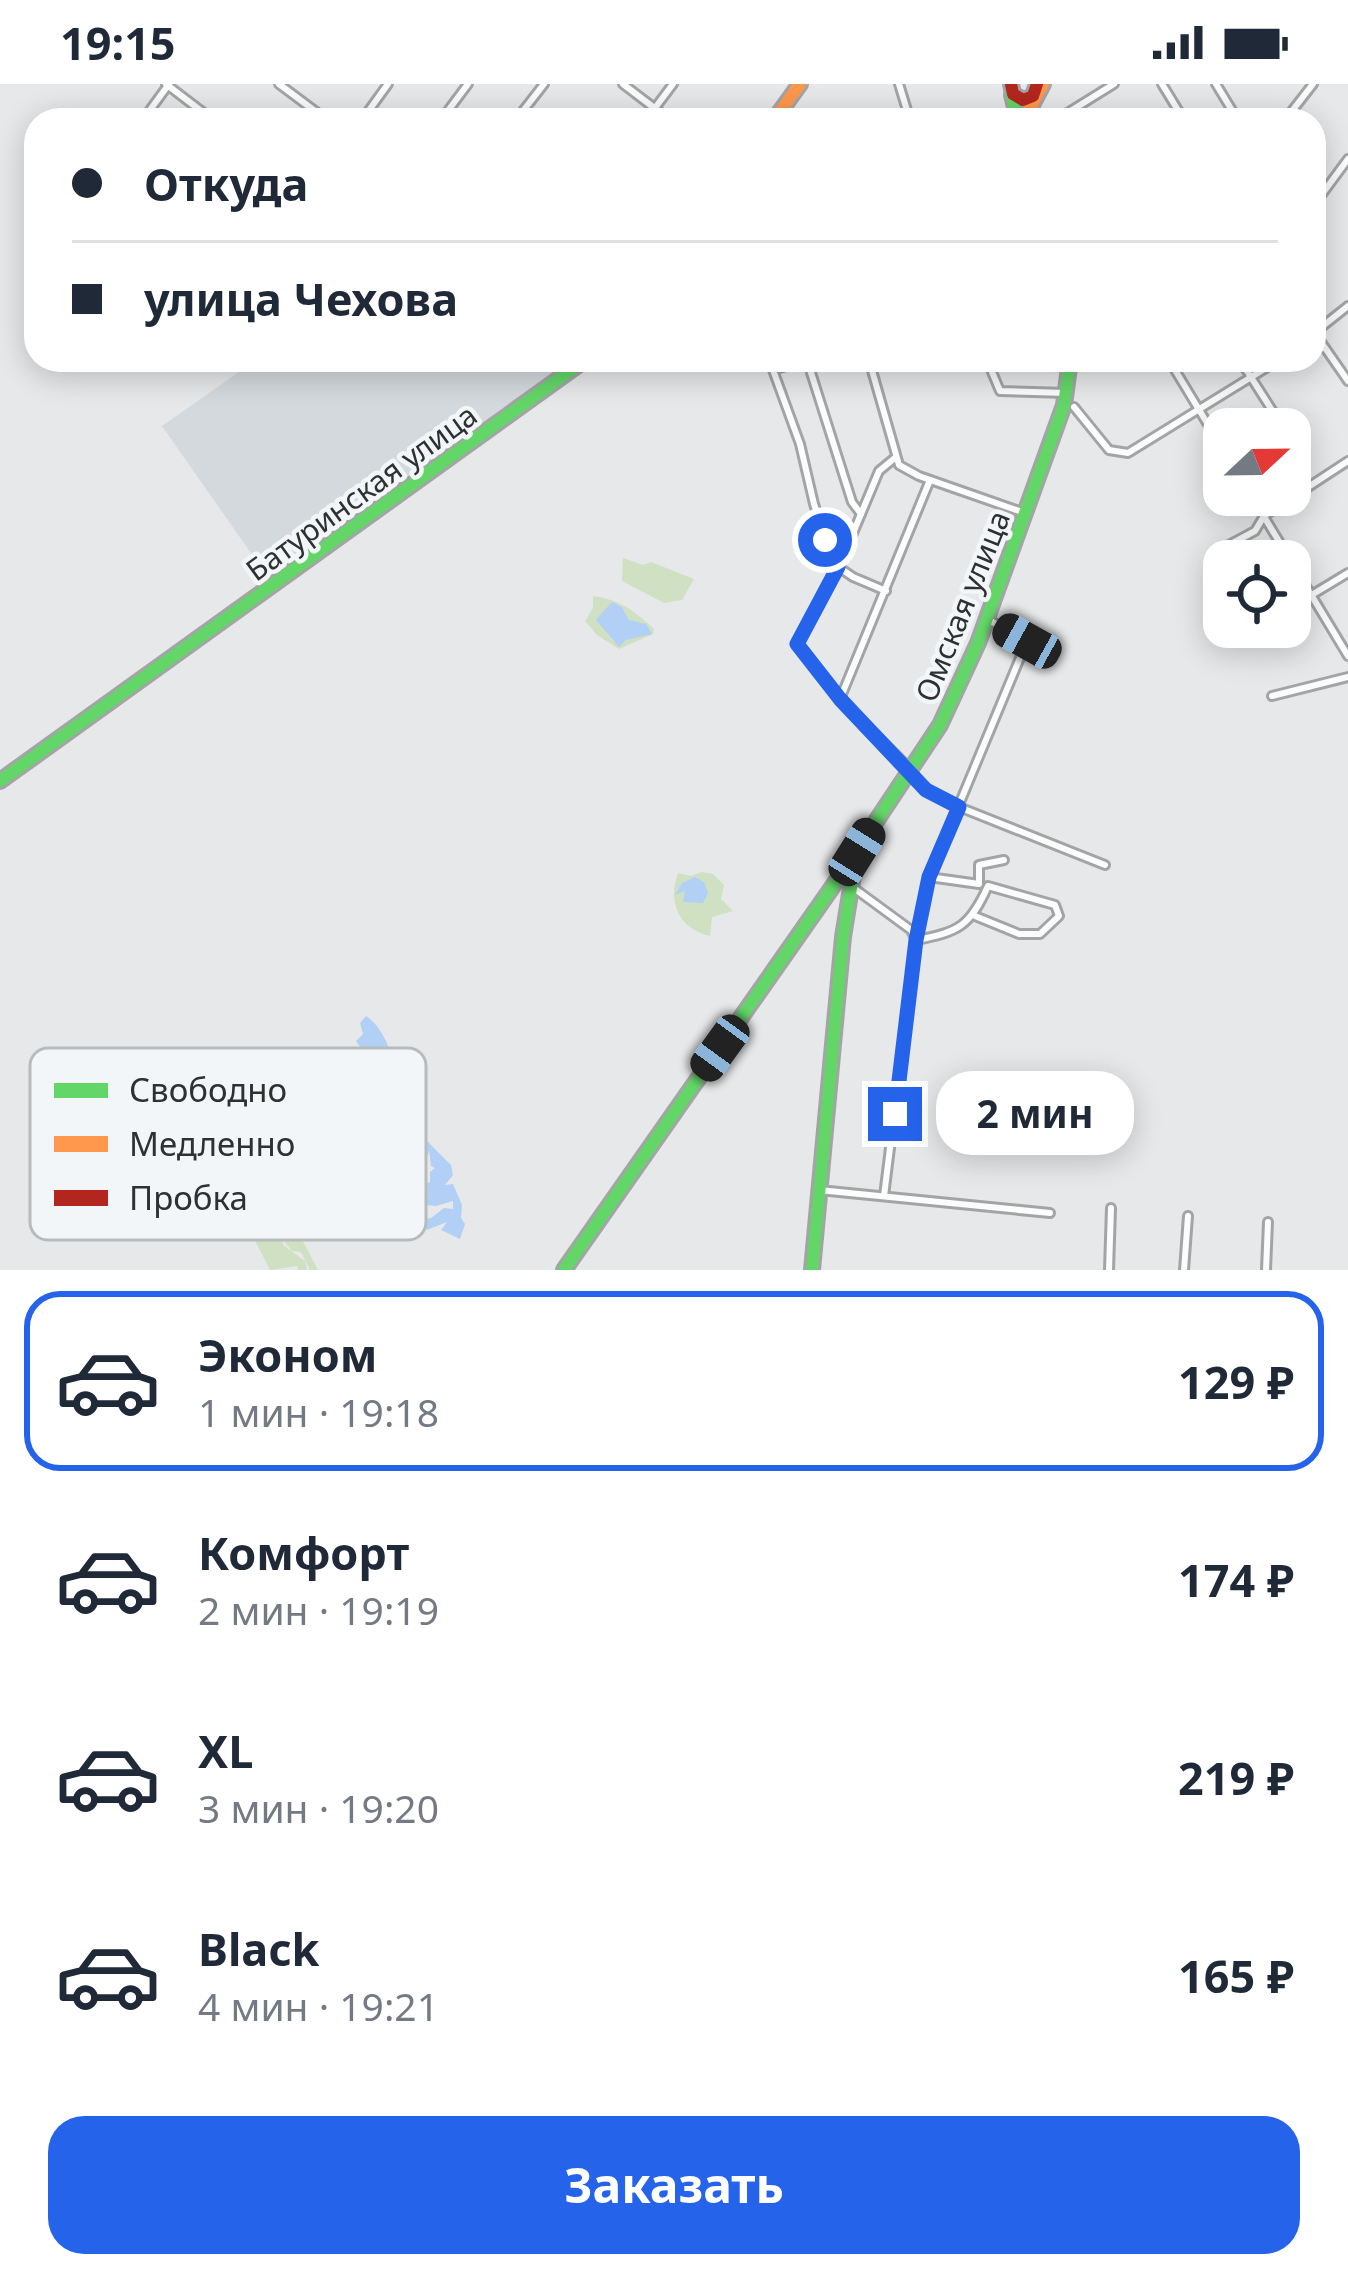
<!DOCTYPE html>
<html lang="ru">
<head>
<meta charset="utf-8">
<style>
	body { margin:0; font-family:"Noto Sans",sans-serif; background:#f6f6f7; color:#1f2937; height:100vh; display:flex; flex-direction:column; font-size:45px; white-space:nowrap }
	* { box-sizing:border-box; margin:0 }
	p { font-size:39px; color:#747a83 }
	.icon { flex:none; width:66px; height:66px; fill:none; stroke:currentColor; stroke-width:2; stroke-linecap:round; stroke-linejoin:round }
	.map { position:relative; height:1186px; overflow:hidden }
	.drawer { display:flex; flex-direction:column; background:#fff; flex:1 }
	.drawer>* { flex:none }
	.guide { position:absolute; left:24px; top:24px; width:1302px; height:264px; border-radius:36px; box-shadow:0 6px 30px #0003; display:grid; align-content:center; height:264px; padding:0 48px; background:#fff }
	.needle { width:78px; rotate:68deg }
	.tools { position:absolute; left:1203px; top:324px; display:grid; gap:24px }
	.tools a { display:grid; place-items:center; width:108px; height:108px; border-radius:24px; background:#fff; box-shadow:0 6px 30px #0003; font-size:60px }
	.end { position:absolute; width:54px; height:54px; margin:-27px; border:15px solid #2563eb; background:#fff; box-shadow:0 0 0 6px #fff }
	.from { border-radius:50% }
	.bubble { position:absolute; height:84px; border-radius:36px; background:#fff; box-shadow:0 6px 30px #0003; font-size:39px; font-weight:700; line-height:84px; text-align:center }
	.car { position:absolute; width:36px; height:72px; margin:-36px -18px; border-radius:15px; box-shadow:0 0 9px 3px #0007; background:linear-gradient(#222 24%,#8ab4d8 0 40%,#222 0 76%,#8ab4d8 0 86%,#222 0) }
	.guide b { display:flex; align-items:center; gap:42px; height:114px; font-size:45px }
	.guide b+b { border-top:3px solid #e0e1e3 }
	.guide i { width:30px; height:30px; background:#1f2937 }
	ul { padding:21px 0 0; list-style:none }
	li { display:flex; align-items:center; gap:36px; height:180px; margin:0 24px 18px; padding:0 24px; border:6px solid transparent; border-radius:36px }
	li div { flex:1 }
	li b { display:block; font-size:45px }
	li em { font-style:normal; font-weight:700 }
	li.selected { border-color:#2563eb }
	li>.icon { width:108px; height:108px; stroke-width:1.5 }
	.action { display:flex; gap:24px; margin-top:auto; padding:24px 48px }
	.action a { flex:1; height:138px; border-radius:36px; background:#2563eb; color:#fff; font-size:48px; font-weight:700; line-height:138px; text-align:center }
	.status { display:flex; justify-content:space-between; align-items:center; height:84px; padding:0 60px; background:#fff; direction:ltr }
	.status svg { height:33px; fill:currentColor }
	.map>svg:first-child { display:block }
</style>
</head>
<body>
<div class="status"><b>19:15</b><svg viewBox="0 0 49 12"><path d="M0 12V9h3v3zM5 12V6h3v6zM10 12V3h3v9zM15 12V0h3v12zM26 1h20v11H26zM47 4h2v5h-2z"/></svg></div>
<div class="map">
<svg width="1348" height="1186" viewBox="0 0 1348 1186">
	<rect width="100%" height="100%" fill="#e7e8ea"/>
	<path fill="#d4d9de" d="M256 276H572L267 492 162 342Z"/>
	<g fill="#d0e0c3" fill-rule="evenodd">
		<path d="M623 474 643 481 651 478 694 495 682 516 664 519 622 497Z"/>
		<path d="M593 512C621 516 633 526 654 545L653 550 619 565 597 551 585 537 593 524ZM612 518 622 523 629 536 613 557 602 541Z"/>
		<path d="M702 788 713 790 724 801 721 815 733 827 712 833 710 852C679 845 667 818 678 789L691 792Z"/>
		<path d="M254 1100 278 1110 318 1186H310L301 1168 292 1167 283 1156V1161L305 1177 307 1186H298L297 1182 270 1186 237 1121 238 1107Z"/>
	</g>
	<g fill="#b2d0f5">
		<path d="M612 518 622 523 629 536 646 540 652 550 626 556 619 563 596 536Z"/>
		<path d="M695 793 704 798 708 809 703 819 683 818 685 807 675 811 682 799Z"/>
		<path d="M366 932C391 948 392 987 410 1007L395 1011 396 999 376 1006 371 1004 373 999 355 985 375 966 363 967 356 957 363 950 360 939Z"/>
		<path d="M412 1013 427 1057 451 1081 453 1091 445 1101 453 1100 462 1121 461 1134 465 1140 460 1155 441 1146 447 1138 427 1146 421 1136 431 1134 444 1124 453 1125V1117L436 1122 413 1120 428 1107 423 1101 430 1098V1088L435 1084 431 1082 429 1067 422 1087 409 1102 404 1084 391 1097 387 1091 396 1087 410 1066 425 1058 420 1054 410 1059 404 1051 398 1064 392 1061 381 1068 377 1055 382 1045 370 1037Z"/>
	</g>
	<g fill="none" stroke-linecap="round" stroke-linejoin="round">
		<g stroke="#a3a4a5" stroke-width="12">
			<g id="street">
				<path d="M166 0 213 36"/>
				<path d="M279 0 327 36"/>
				<path d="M623 0 670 36"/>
				<path d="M899 0 910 36"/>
				<path d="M1162 0 1184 36"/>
				<path d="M1216 0 1233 28"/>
				<path d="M150 26 169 0"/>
				<path d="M362 36 388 0"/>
				<path d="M441 36 468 0"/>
				<path d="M516 36 544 0"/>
				<path d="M646 36 673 0"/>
				<path d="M1056 36 1114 0"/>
				<path d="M1285 36 1313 0"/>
				<path d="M1314 121 1348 75"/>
				<path d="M1314 248 1348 297"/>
				<path d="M1314 249 1348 222"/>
				<path d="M806 276 773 286 800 360 814 420 834 480 853 493 886 507"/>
				<path d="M807 276 852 418 861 430"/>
				<path d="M869 276 899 381 919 392 1025 429"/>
				<path d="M987 276 1000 307 1067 309"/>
				<path d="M1169 276 1224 367"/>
				<path d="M1240 276 1284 345"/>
				<path d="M1074 323 1109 366 1128 369 1279 276"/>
				<path d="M1290 355 1291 356"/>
				<path d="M896 373 879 387 843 473 797 560 840 615 910 685 925 706 959 723 1105 781"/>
				<path d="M1251 411 1348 572"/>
				<path d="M1214 469 1255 447 1264 432 1348 377"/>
				<path d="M1290 524 1348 489"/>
				<path d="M1248 549 1257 543"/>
				<path d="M1272 612 1348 593"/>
				<path d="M840 615 930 396"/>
				<path d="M929 793 979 800V781L1004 776"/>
				<path d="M851 802 911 846 916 856 884 1112"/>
				<path d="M975 832 1019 850H1040L1059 832 1055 821 988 802C970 842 959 848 916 856L929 793 1027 557 987 535"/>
				<path d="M819 1106 1050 1129"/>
				<path d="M1109 1186 1111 1124"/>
				<path d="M1184 1186 1188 1132"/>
				<path d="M1266 1186 1268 1138"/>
			</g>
		</g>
		<g stroke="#a3a4a5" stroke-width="18">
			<g id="fast">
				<path d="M1012 11 1018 36"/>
				<path d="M0 697 585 276"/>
				<path d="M564 1186 831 805 940 641 978 559 1064 321 1070 276"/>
				<path d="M812 1186 843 853 856 773"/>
			</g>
		</g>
		<g stroke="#a3a4a5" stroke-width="18">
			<g id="slow">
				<path d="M774 36 800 0"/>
				<path d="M1024 36 1043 0"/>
			</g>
		</g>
		<g stroke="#a3a4a5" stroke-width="18">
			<path id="jam" d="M1011 0 1013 10 1023 16 1033 12 1037 0"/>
		</g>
		<use href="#street" stroke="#fbfcfc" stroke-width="6"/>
		<use href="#fast" stroke="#63d668" stroke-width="12"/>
		<use href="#slow" stroke="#ff974d" stroke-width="12"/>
		<use href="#jam" stroke="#b3261e" stroke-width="12"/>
	</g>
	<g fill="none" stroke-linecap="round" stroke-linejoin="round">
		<path stroke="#2563eb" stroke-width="15" d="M825 456 838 483 797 560 840 615 926 706 959 723 929 793 916 856 895 1030"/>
	</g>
	<g text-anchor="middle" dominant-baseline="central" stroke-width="9" stroke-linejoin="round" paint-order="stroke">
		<g font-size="30" fill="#2f3031" stroke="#f3f6f8">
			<text transform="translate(361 408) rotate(-36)">Батуринская улица</text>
			<text transform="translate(962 522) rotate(-68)">Омская улица</text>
		</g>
	</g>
	<rect x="30" y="964" width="396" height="192" rx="18" fill="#f3f6f8" stroke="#b8bbbc" stroke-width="3"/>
	<rect x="54" y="999" width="54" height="15" fill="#63d668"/>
	<rect x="54" y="1052" width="54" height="16" fill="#ff974d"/>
	<rect x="54" y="1106" width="54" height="16" fill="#b3261e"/>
	<g font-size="33" fill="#2f3031">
		<text x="129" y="1018">Свободно</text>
		<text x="129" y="1072">Медленно</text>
		<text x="129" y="1126">Пробка</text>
	</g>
</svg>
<div class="tools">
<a><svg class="needle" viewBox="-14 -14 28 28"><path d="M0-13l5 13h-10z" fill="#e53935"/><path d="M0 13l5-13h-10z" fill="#747a83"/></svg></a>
<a><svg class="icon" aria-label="locate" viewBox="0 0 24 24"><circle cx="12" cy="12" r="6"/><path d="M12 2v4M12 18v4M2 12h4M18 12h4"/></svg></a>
</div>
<i class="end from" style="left:825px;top:456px"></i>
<i class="end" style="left:895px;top:1030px"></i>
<div class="bubble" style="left:936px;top:987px;width:198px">2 мин</div>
<i class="car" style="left:1027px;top:557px;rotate:299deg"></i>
<i class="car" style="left:857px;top:768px;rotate:32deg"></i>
<i class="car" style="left:720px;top:964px;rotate:216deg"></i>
<div class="guide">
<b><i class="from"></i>Откуда</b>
<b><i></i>улица Чехова</b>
</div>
</div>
<section class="drawer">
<ul>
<li class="selected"><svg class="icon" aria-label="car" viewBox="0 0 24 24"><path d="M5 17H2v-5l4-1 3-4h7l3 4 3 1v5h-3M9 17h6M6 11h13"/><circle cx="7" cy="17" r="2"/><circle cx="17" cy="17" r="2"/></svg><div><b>Эконом</b><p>1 мин · 19:18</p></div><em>129 ₽</em></li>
<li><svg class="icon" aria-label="car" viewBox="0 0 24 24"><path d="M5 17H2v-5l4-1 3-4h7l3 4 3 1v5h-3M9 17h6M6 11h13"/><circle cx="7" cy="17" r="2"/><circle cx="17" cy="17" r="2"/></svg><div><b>Комфорт</b><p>2 мин · 19:19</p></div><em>174 ₽</em></li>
<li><svg class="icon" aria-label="car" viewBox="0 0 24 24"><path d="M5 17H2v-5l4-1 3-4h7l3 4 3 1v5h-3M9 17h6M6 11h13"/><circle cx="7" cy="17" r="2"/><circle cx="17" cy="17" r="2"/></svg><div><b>XL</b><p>3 мин · 19:20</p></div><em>219 ₽</em></li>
<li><svg class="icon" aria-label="car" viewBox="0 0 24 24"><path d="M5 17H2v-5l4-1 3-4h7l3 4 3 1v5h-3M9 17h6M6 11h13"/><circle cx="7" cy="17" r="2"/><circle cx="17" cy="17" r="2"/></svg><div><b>Black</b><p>4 мин · 19:21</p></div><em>165 ₽</em></li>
</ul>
<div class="action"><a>Заказать</a></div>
</section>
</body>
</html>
